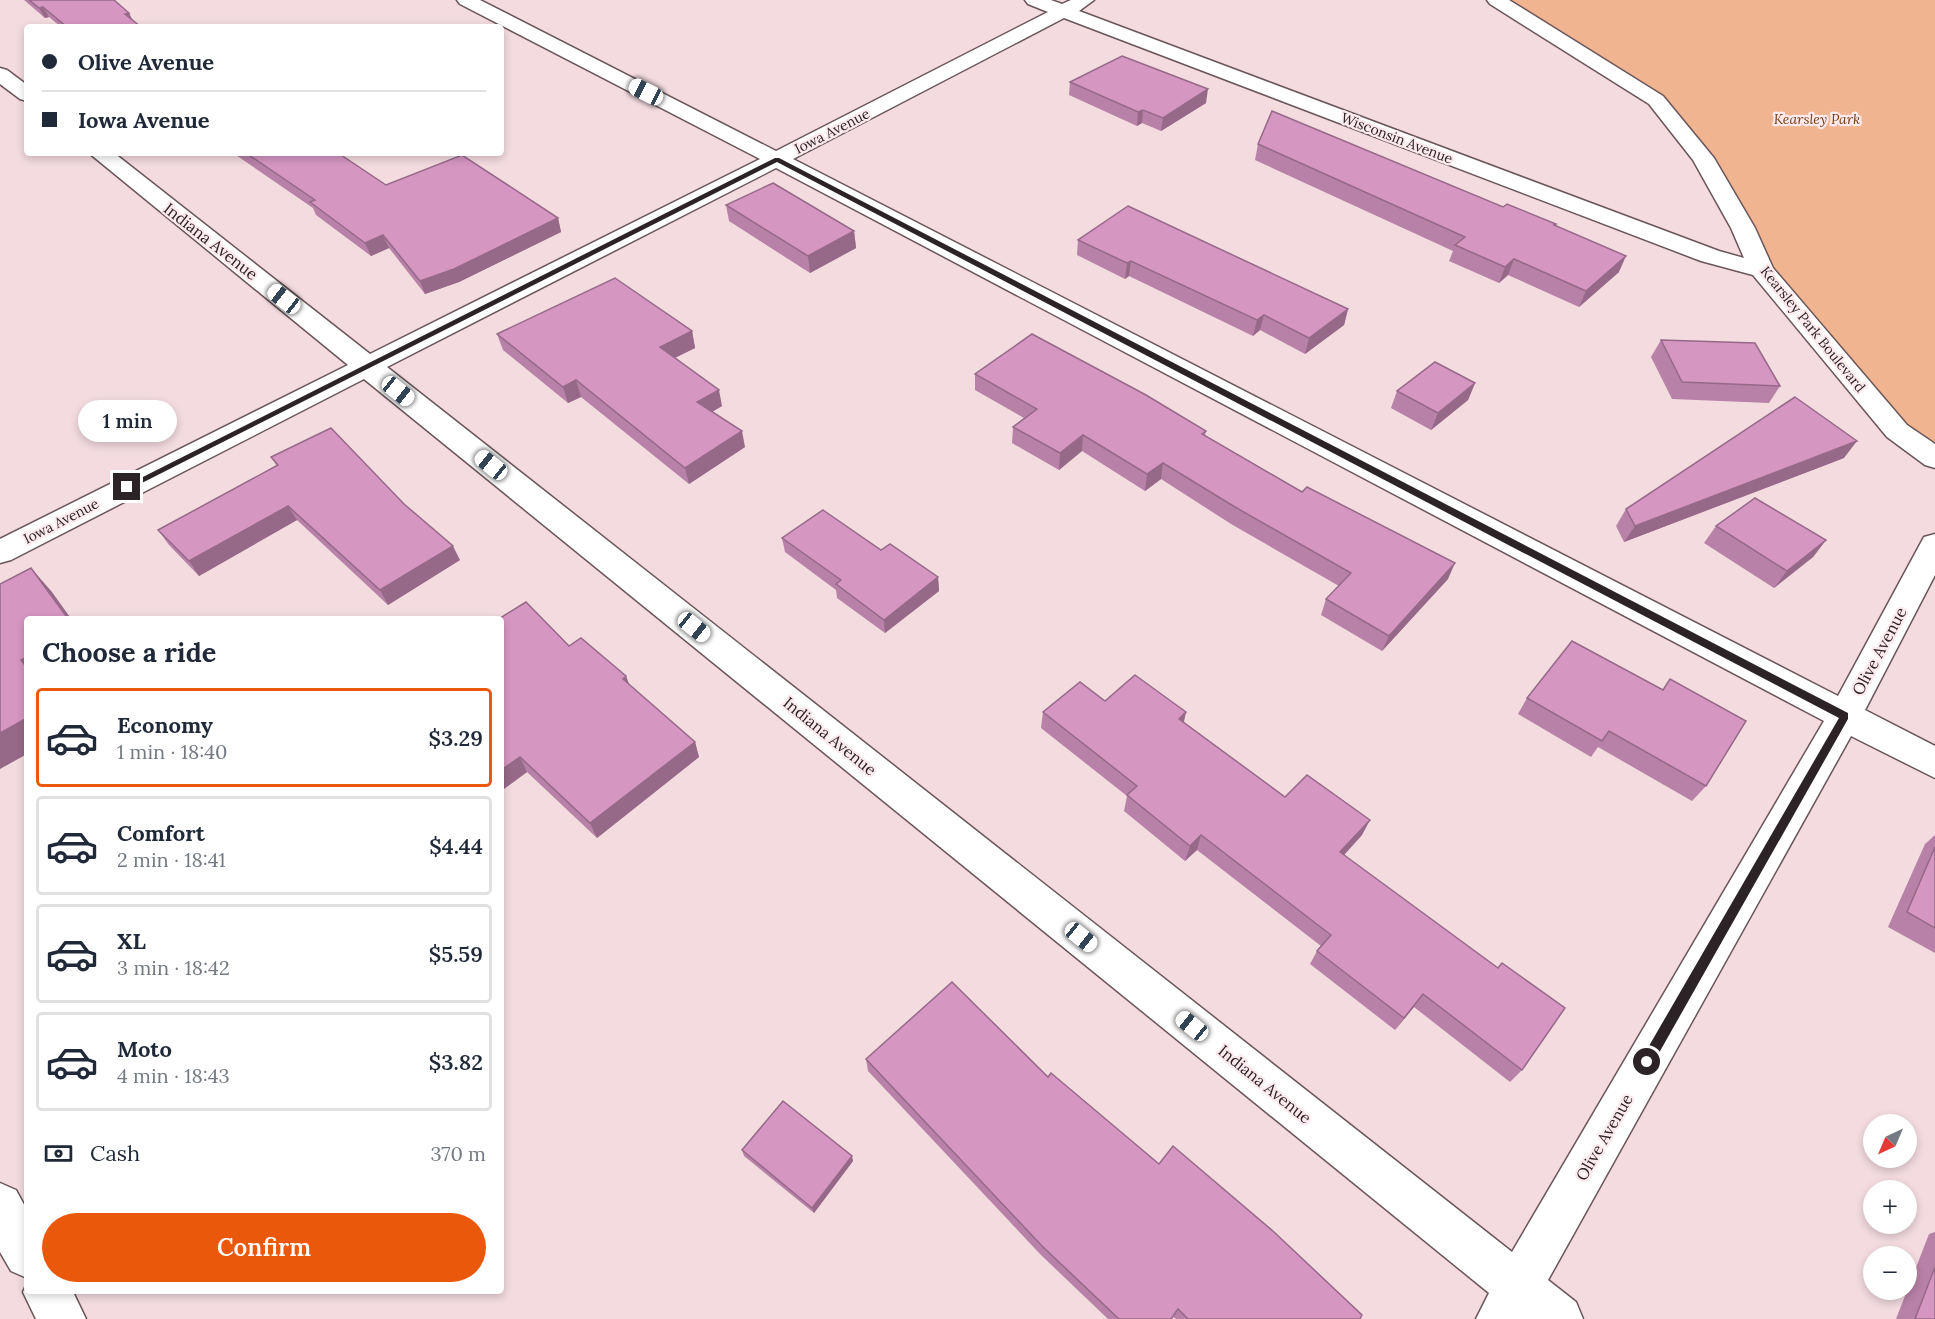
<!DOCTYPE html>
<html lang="en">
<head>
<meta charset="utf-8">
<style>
	body { margin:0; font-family:Lora,serif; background:#f6f6f7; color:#1f2937; height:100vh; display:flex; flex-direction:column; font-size:22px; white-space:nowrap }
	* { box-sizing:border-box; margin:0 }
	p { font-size:20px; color:#747a83 }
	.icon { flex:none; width:33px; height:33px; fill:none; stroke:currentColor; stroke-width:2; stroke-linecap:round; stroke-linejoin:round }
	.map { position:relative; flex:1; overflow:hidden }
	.panel { position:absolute; left:24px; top:616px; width:480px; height:678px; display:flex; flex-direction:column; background:#fff; border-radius:6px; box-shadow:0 3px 9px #0003 }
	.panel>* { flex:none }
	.hud { position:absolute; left:24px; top:24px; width:480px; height:132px; border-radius:6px; box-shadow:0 3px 9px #0003; display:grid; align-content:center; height:132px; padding:0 18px; background:#fff }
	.needle { width:39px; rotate:224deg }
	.controls { position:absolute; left:1863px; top:1114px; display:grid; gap:12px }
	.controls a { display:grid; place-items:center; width:54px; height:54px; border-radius:50%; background:#fff; box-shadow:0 3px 9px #0003; font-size:30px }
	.end { position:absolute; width:27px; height:27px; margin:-14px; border:8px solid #2b2325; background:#fff; box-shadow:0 0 0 3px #fff }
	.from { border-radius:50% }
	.bubble { position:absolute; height:42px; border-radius:21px; background:#fff; box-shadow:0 3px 9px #0003; font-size:20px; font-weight:600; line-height:42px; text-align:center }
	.car { position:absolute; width:18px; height:36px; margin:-18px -9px; border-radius:8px; box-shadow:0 0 4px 2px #0007; background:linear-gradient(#fff 24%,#345 0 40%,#fff 0 76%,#345 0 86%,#fff 0) }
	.hud b { display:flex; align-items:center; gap:21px; height:57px; font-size:22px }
	.hud b+b { border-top:2px solid #e0e1e3 }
	.hud i { width:15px; height:15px; background:#1f2937 }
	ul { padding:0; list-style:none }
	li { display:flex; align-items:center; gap:18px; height:99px; margin:0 12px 9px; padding:0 6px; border:3px solid #e0e1e3; border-radius:6px }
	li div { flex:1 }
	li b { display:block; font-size:22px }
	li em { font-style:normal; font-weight:600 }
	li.active { border-color:#ea580c }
	li>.icon { width:54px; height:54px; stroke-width:1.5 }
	h2 { padding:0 18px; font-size:27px; line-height:72px }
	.pay { display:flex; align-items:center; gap:15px; height:66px; padding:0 18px; font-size:22px }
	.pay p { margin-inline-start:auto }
	.action { display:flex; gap:12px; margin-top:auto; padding:12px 18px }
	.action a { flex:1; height:69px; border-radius:36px; background:#ea580c; color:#fff; font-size:24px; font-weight:600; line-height:69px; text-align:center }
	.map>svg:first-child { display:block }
</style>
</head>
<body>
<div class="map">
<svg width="1935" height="1319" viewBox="0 0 1935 1319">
	<rect width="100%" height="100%" fill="#f3dbe0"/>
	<path fill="#f1b490" d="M1496 0H1935V458L1762 270 1656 100Z"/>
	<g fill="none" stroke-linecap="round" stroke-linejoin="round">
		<g stroke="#6a565a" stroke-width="3">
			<g id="minor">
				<path d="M457 0H480L776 151 1048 12 1028 4 1025 0H1051L1062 4 1071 0H1094L1079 11 1719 251 1744 258 1731 228 1693 160 1649 104 1490 4 1487 0H1509L1663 96 1714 158 1755 228 1773 268 1907 425 1935 444V468L1925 465 1887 437 1753 275 1701 261 1064 18 793 159 1838 696 1924 537 1935 534V575L1865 710 1935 746V778L1851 736 1548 1280 1576 1302 1583 1319H1476L1489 1293 364 379 11 560 0 563V539L348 365 89 153H114L370 354 760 159 460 4ZM776 168 1824 721 1512 1252 387 367Z"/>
				<path d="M0 68 7 70 27 85V101L20 99 0 84Z"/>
			</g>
		</g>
		<g stroke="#6a565a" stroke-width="3">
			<g id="secondary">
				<path d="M0 1183 16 1190 27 1210V1278L11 1271 0 1252Z"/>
				<path d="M27 1284V1292H73L86 1319H36L23 1292Z"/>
			</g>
		</g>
		<use href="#minor" fill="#fff" fill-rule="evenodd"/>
		<use href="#secondary" fill="#fff" fill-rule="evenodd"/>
	</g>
	<g fill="#b881a7">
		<path d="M24 0H114L133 21 141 27H61L49 17 45 18Z"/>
		<path d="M1070 82 1206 103 1161 131 1142 123 1137 126 1069 95Z"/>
		<path d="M1258 144 1503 207 1555 226 1619 272 1579 307 1508 275 1499 283 1449 261 1453 251 1255 160Z"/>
		<path d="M233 153H338L386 185 558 218 561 232 459 282 425 294 389 248 371 256 316 215 313 208Z"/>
		<path d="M726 205 854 231 856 248 810 273 729 221Z"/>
		<path d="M1078 240 1348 309 1344 325 1305 354 1260 330 1253 336 1129 276 1125 279 1077 255Z"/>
		<path d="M692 331 695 348 675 358 722 406 712 412 745 447 689 484 581 397 568 403 503 350 497 334Z"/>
		<path d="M1661 340 1780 386 1769 403 1672 399 1651 357Z"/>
		<path d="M975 374 1206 431 1205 436 1448 579 1382 651 1321 615 1326 599 1339 586 1231 524 1161 479 1145 491 1082 451 1059 470 1012 443 1013 427 1024 418 975 390Z"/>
		<path d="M1475 383 1468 400 1431 430 1391 408 1397 391Z"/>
		<path d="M271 457 404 504 460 560 388 605 297 520 199 576 169 545 158 530 277 466Z"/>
		<path d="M1844 458 1624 542 1616 526 1626 509Z"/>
		<path d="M1716 526 1826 540 1813 557 1774 588 1704 543Z"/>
		<path d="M782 538 881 550 938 577 939 591 885 633 837 598 836 590 785 552Z"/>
		<path d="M501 620 569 646 626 676 629 685 695 742 699 757 597 838 527 772 501 791Z"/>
		<path d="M1572 641 1706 786 1692 801 1598 747 1591 757 1518 714 1527 698Z"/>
		<path d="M1105 701 1186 712 1184 722 1285 797 1362 835 1344 855 1522 1070 1510 1082 1414 1007 1395 1030 1310 964 1317 951 1321 946 1197 850 1185 861 1124 811 1127 796 1041 728 1043 712Z"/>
		<path d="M1935 835V953L1888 927 1925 844Z"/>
		<path d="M866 1059 1048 1077 1159 1164 1360 1319H1176L1173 1317 1172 1319H1108L1041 1255 868 1071Z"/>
		<path d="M742 1150 853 1161 814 1213 744 1156Z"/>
		<path d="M1935 1232V1319H1896L1929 1234Z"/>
	</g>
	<g fill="#966988">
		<path d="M43 7 49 17 45 18 39 8Z"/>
		<path d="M129 13 134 23 125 14Z"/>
		<path d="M1208 89 1206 103 1161 131 1163 118Z"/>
		<path d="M1143 110 1142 123 1137 126 1138 112Z"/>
		<path d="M558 218 561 232 459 282 425 294 420 281Z"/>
		<path d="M854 231 856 248 810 273 808 256Z"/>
		<path d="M383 235 389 248 371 256 365 243Z"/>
		<path d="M1626 256 1619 272 1579 307 1586 291Z"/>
		<path d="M1514 259 1508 275 1499 283 1505 267Z"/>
		<path d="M1131 261 1129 276 1125 279 1127 263Z"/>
		<path d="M1348 309 1344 325 1305 354 1309 338Z"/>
		<path d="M1264 315 1260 330 1253 336 1257 320Z"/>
		<path d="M692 331 695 348 664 363 660 347Z"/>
		<path d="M576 380 581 397 568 403 563 387Z"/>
		<path d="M1475 383 1468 400 1431 430 1438 413Z"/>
		<path d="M719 390 722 406 701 418 697 402Z"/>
		<path d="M742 431 745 447 689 484 685 468Z"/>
		<path d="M1083 435 1082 451 1059 470 1060 453Z"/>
		<path d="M1857 441 1844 458 1624 542 1635 526Z"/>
		<path d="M1163 463 1161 479 1145 491 1147 474Z"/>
		<path d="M288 506 297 520 199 576 189 561Z"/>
		<path d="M1826 540 1813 557 1774 588 1787 571Z"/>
		<path d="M453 546 460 560 388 605 380 590Z"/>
		<path d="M1455 563 1448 579 1382 651 1389 636Z"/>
		<path d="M31 568 52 592 72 620H69Z"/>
		<path d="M938 577 939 591 885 633 884 620Z"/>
		<path d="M27 657V668L21 660Z"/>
		<path d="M626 676 632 692 623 679Z"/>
		<path d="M1186 712 1182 728 1179 719Z"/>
		<path d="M27 718V754L0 769V733Z"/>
		<path d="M695 742 699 757 597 838 590 823Z"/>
		<path d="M520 757 527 772 501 791V770Z"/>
		<path d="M1370 820 1362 835 1333 867 1340 852Z"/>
		<path d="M1201 835 1197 850 1185 861 1190 846Z"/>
		<path d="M1423 994 1414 1007 1395 1030 1404 1018Z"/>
		<path d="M852 1156 853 1161 814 1213 812 1208Z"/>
	</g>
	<g fill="#d696c2" stroke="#966988" stroke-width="1.5">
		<path d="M29 0H114L129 13 125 14 141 27H67L43 7 39 8Z"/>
		<path d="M1122 56 1208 89 1163 118 1143 110 1138 112 1070 82Z"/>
		<path d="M1272 111 1503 207 1507 204 1556 224 1554 225 1626 256 1586 291 1514 259 1505 267 1455 245 1465 237 1258 144Z"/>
		<path d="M246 153H338L386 185 462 155 558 218 454 269 420 281 383 235 365 243 310 202 315 200Z"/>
		<path d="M773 183 854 231 808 256 726 205Z"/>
		<path d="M1128 206 1348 309 1309 338 1264 315 1257 320 1131 261 1127 263 1078 240Z"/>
		<path d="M615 278 692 331 660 347 719 390 697 402 742 431 685 468 576 380 563 387 497 334Z"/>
		<path d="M1032 334 1146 395 1206 431 1202 434 1302 492 1307 487 1455 563 1389 636 1326 599 1351 573 1235 507 1163 463 1147 474 1083 435 1060 453 1013 427 1037 409 975 374Z"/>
		<path d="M1661 340 1755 343 1780 386 1682 382Z"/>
		<path d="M1435 362 1475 383 1438 413 1397 391Z"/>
		<path d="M1795 397 1857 441 1635 526 1626 509Z"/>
		<path d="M331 428 404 504 453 546 380 590 288 506 189 561 158 530 278 465 271 457Z"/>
		<path d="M1755 498 1826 540 1787 571 1716 526Z"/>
		<path d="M823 510 881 550 890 544 938 577 884 620 836 584 841 580 782 538Z"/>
		<path d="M31 568 69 620H27V657L21 660 27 668V718L0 733V584Z"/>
		<path d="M526 602 569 646 581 638 626 676 623 679 695 742 590 823 520 757 501 770V620H497Z"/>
		<path d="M1572 641 1663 690 1670 679 1746 721 1706 786 1609 731 1602 741 1527 698Z"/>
		<path d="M1135 675 1186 712 1179 719 1285 797 1307 775 1370 820 1340 852 1498 968 1502 963 1565 1008 1522 1070 1423 994 1404 1018 1317 951 1331 935 1201 835 1190 846 1127 795 1137 786 1043 712 1080 682 1105 701Z"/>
		<path d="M1935 847V928L1907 912Z"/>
		<path d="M952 982 1048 1077 1051 1073 1159 1164 1173 1146 1274 1232 1362 1315 1360 1319H1188L1178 1309 1171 1319H1119L1042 1246 866 1059Z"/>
		<path d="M783 1101 852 1156 812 1208 742 1150Z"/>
		<path d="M1935 1267V1319H1915Z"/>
	</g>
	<path fill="#2b2325" d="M775 158H779L1848 713V719L1651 1067H1642L1640 1062 1642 1058 1839 718 777 162 130 489 123 487Z"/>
	<g text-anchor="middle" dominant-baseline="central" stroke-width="4.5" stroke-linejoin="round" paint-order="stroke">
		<g font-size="14" font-style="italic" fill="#7a3c11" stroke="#fdeaee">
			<text x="1817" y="119">Kearsley Park</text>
		</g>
		<g font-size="14" fill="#2b2325" stroke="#fdeaee">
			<text transform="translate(832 131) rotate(-27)">Iowa Avenue</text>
			<text transform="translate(1397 138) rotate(21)">Wisconsin Avenue</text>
			<text transform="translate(1813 329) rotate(51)">Kearsley Park Boulevard</text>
			<text transform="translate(61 521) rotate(-27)">Iowa Avenue</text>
		</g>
		<g font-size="16" fill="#2b2325" stroke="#fdeaee">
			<text transform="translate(211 241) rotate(38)">Indiana Avenue</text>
			<text transform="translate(1879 651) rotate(-62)">Olive Avenue</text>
			<text transform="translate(830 736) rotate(39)">Indiana Avenue</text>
			<text transform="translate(1265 1084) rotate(39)">Indiana Avenue</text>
			<text transform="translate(1604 1137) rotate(-60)">Olive Avenue</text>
		</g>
	</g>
</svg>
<div class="controls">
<a><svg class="needle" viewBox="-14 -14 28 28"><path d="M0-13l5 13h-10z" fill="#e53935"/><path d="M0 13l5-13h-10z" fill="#747a83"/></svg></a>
<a>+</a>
<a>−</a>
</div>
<i class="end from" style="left:1647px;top:1062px"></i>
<i class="end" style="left:127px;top:487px"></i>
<div class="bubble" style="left:78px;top:400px;width:99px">1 min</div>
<i class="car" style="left:646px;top:92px;rotate:297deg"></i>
<i class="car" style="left:284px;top:299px;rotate:308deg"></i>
<i class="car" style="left:398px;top:391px;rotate:129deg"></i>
<i class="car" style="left:491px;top:465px;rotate:309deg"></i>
<i class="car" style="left:694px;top:627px;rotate:129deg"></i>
<i class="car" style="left:1081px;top:937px;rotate:129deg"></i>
<i class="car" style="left:1192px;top:1026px;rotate:309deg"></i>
<div class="hud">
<b><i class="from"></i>Olive Avenue</b>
<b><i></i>Iowa Avenue</b>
</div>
<section class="panel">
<h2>Choose a ride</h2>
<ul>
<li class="active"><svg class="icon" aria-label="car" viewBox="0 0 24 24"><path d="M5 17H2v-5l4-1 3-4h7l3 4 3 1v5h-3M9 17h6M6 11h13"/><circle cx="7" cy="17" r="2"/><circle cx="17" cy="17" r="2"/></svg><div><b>Economy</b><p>1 min · 18:40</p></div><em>$3.29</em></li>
<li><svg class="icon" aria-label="car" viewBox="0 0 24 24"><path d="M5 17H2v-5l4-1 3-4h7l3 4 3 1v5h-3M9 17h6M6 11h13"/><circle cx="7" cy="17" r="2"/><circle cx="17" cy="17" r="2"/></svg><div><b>Comfort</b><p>2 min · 18:41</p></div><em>$4.44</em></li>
<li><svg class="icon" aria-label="car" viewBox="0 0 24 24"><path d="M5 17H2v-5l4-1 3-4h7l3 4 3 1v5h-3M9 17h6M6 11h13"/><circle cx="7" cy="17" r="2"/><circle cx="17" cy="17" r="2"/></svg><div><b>XL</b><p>3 min · 18:42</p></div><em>$5.59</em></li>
<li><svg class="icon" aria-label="car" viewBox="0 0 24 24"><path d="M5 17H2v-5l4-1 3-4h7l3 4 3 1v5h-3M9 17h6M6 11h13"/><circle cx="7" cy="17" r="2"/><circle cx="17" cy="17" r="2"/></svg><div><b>Moto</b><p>4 min · 18:43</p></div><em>$3.82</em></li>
</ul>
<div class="pay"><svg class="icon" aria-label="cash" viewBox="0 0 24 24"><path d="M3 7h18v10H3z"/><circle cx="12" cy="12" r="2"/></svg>Cash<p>370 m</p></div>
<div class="action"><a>Confirm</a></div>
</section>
</div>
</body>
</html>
